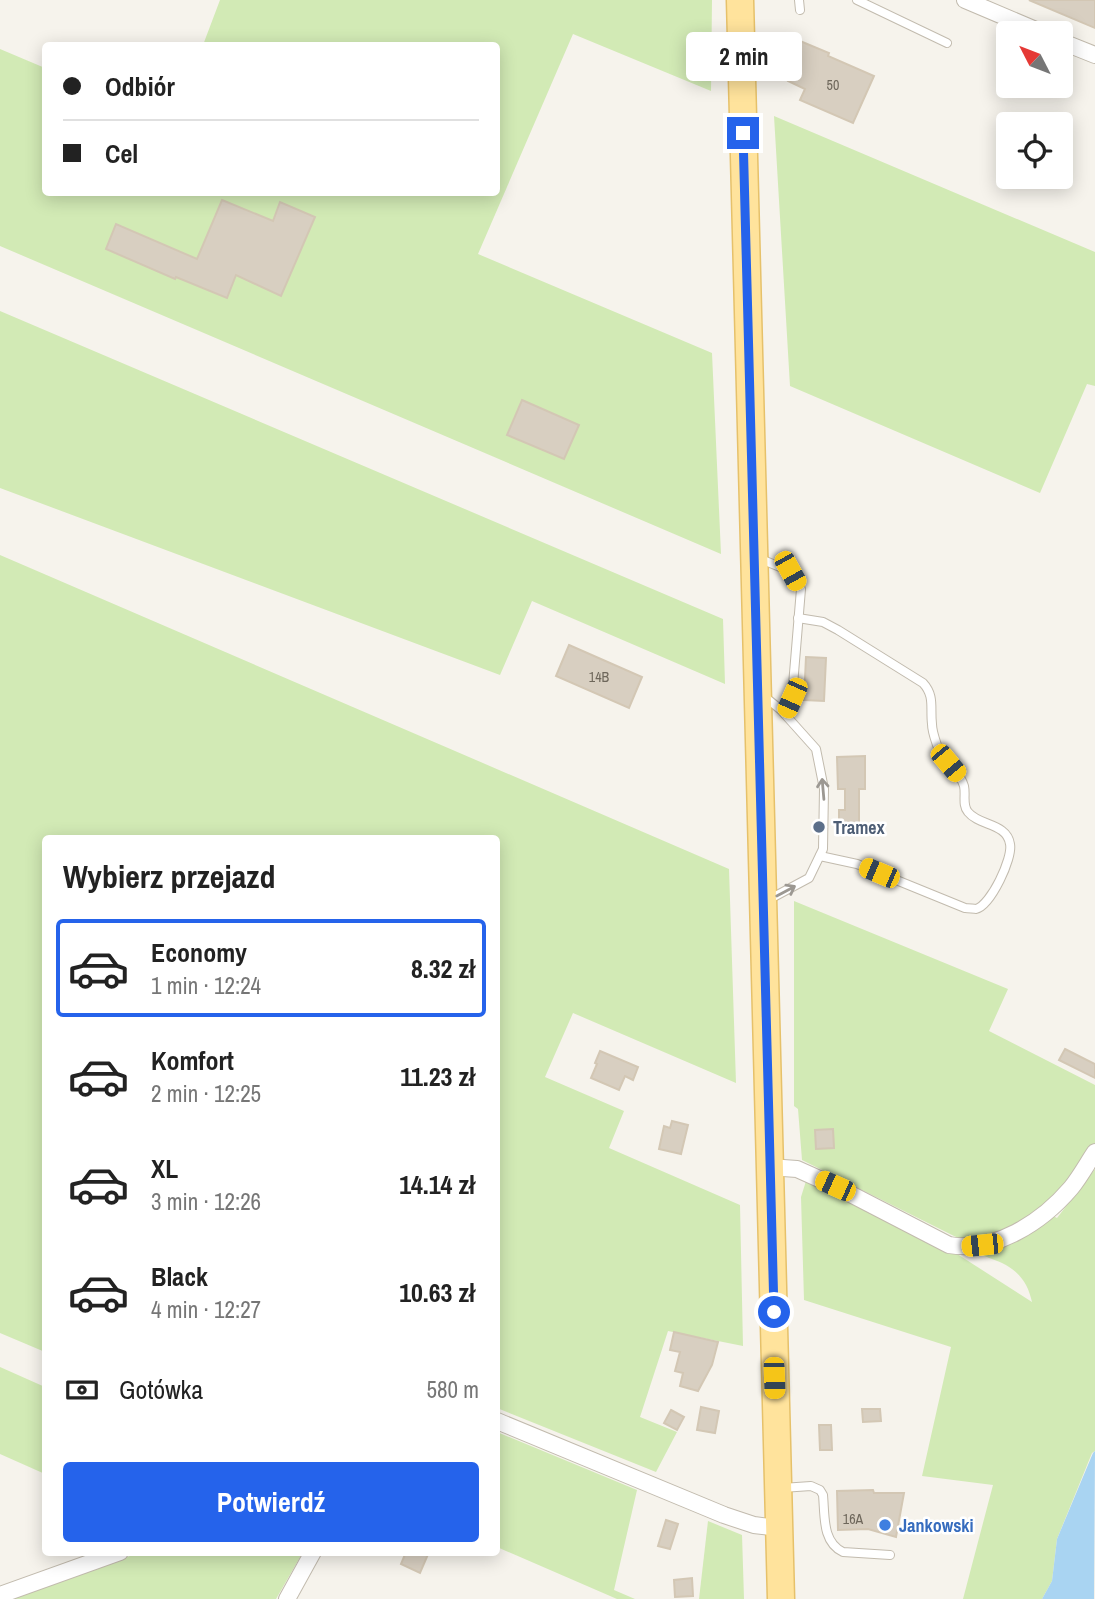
<!DOCTYPE html>
<html lang="pl">
<head>
<meta charset="utf-8">
<style>
	body { margin:0; font-family:"Archivo Narrow",sans-serif; background:#f6f6f6; color:#222; height:100vh; display:flex; flex-direction:column; font-size:26px; white-space:nowrap }
	* { box-sizing:border-box; margin:0 }
	p { font-size:23px; color:#767676 }
	.icon { flex:none; width:38px; height:38px; fill:none; stroke:currentColor; stroke-width:2; stroke-linecap:round; stroke-linejoin:round }
	.map { position:relative; flex:1; overflow:hidden }
	.side { position:absolute; left:42px; top:835px; width:458px; height:721px; display:flex; flex-direction:column; background:#fff; border-radius:7px; box-shadow:0 4px 18px #0003 }
	.side>* { flex:none }
	.guide { position:absolute; left:42px; top:42px; width:458px; height:154px; border-radius:7px; box-shadow:0 4px 18px #0003; display:grid; align-content:center; height:154px; padding:0 21px; background:#fff }
	.needle { width:46px; rotate:312deg }
	.tools { position:absolute; left:996px; top:21px; display:grid; gap:14px }
	.tools a { display:grid; place-items:center; width:77px; height:77px; border-radius:7px; background:#fff; box-shadow:0 4px 18px #0003; font-size:35px }
	.end { position:absolute; width:32px; height:32px; margin:-16px; border:9px solid #2563eb; background:#fff; box-shadow:0 0 0 4px #fff }
	.from { border-radius:50% }
	.bubble { position:absolute; height:49px; border-radius:7px; background:#fff; box-shadow:0 4px 18px #0003; font-size:23px; font-weight:700; line-height:49px; text-align:center }
	.car { position:absolute; width:21px; height:42px; margin:-21px -10px; border-radius:9px; box-shadow:0 0 5px 2px #0007; background:linear-gradient(#f5c518 24%,#345 0 40%,#f5c518 0 76%,#345 0 86%,#f5c518 0) }
	.guide b { display:flex; align-items:center; gap:24px; height:66px; font-size:26px }
	.guide b+b { border-top:2px solid #e0e0e0 }
	.guide i { width:18px; height:18px; background:#222 }
	ul { padding:0; list-style:none }
	li { display:flex; align-items:center; gap:21px; height:98px; margin:0 14px 10px; padding:0 7px; border:4px solid transparent; border-radius:7px }
	li div { flex:1 }
	li b { display:block; font-size:26px }
	li em { font-style:normal; font-weight:700 }
	li.active { border-color:#2563eb }
	li>.icon { width:63px; height:63px; stroke-width:1.5 }
	h2 { padding:0 21px; font-size:32px; line-height:84px }
	.pay { display:flex; align-items:center; gap:18px; height:77px; padding:0 21px; font-size:26px }
	.pay p { margin-inline-start:auto }
	.action { display:flex; gap:14px; margin-top:auto; padding:14px 21px }
	.action a { flex:1; height:80px; border-radius:7px; background:#2563eb; color:#fff; font-size:28px; font-weight:700; line-height:80px; text-align:center }
	.map>svg:first-child { display:block }
</style>
</head>
<body>
<div class="map">
<svg width="1095" height="1599" viewBox="0 0 1095 1599">
	<rect width="100%" height="100%" fill="#f6f3ec"/>
	<g fill="#d2eab5">
		<path d="M220 0H712L711 91 573 34 478 254 712 353 721 554 0 246V49L45 68 46 192H497V46L203 45Z"/>
		<path d="M774 116 1095 252V386L1087 384 1040 493 790 386Z"/>
		<path d="M0 311 723 619 725 684 532 601 500 675 0 488Z"/>
		<path d="M0 555 729 869 736 1083 573 1013 545 1077 624 1111 609 1148 740 1205 743 1346 668 1331 640 1417 677 1432 656 1472 497 1408V838H46L45 1352 0 1333Z"/>
		<path d="M794 901 1008 989 989 1031 1095 1085V1146L1056 1198 1021 1223 988 1239 964 1241 802 1160 798 1109 794 1106Z"/>
		<path d="M1095 1169V1451L1092 1453 1057 1539 1052 1581 1042 1599H963L993 1485 922 1476 951 1347 804 1300 801 1197 806 1181 838 1192 951 1250 1032 1302C1028 1284 1020 1272 1002 1263 993 1259 984 1257 976 1250L1049 1214 1057 1218Z"/>
		<path d="M0 1367 45 1387V1474L0 1454Z"/>
		<path d="M497 1432 637 1490 614 1590 635 1599H617L497 1547Z"/>
		<path d="M708 1521 742 1535 744 1599H699Z"/>
		<path d="M141 1552H303L276 1599H9Z"/>
	</g>
	<path fill="#a9d4f2" d="M1095 1451 1094 1599H1042L1052 1581 1057 1539 1093 1453Z"/>
	<g fill="#d8cfc1" stroke="#d3c7b4" stroke-width="2">
		<path d="M1029 0H1095V28Z"/>
		<path d="M800 41 829 53 828 56 874 76 853 123 800 100 805 89 788 81 795 64 791 62Z"/>
		<path d="M222 200 273 221 280 202 315 217 281 296 236 275 227 298 176 277 175 279 106 249 116 224 197 259Z"/>
		<path d="M522 400 579 425 564 459 507 435Z"/>
		<path d="M569 645 642 677 629 708 556 676Z"/>
		<path d="M806 657 826 658 824 701 804 700Z"/>
		<path d="M865 756V789H859V823H839V810H845V789H838L837 757Z"/>
		<path d="M1065 1049 1095 1064V1078L1059 1060Z"/>
		<path d="M600 1051 638 1067 633 1080 625 1076 619 1090 591 1078 597 1064 595 1063Z"/>
		<path d="M672 1121 688 1125 681 1154 659 1149 664 1126 670 1128Z"/>
		<path d="M833 1129 834 1148 816 1149 815 1130Z"/>
		<path d="M674 1332 718 1342 712 1365 698 1391 680 1386 683 1373 675 1371 680 1352 670 1350Z"/>
		<path d="M701 1407 719 1411 715 1433 697 1430Z"/>
		<path d="M862 1409H880L881 1421 863 1422Z"/>
		<path d="M671 1410 684 1417 677 1430 664 1423Z"/>
		<path d="M819 1425H831L832 1450H820Z"/>
		<path d="M873 1490 874 1493H904L896 1537 868 1529 838 1530 837 1491Z"/>
		<path d="M666 1520 678 1524 670 1549 658 1546Z"/>
		<path d="M406 1552H429L420 1573 401 1564Z"/>
		<path d="M692 1578 693 1596 675 1597 674 1580Z"/>
	</g>
	<g fill="none" stroke-linecap="round" stroke-linejoin="round">
		<g stroke="#c2bbae" stroke-width="10">
			<g id="lane">
				<path d="M799 0 800 10"/>
				<path d="M857 0 947 43"/>
				<path d="M758 558 790 571 801 589 792 697 785 714"/>
				<path d="M798 618 823 622 838 630 923 683C935 696 930 708 932 724 932 731 935 739 937 745 943 760 960 771 964 786 966 795 962 805 968 812 979 826 1007 823 1010 844 1013 858 991 905 976 909 974 909 968 908 965 908L857 864 820 856"/>
				<path d="M765 697 781 710 816 749 824 789 823 849 809 878 768 900"/>
				<path d="M782 1488 811 1486 820 1490 823 1495C825 1516 822 1542 843 1552L890 1555"/>
			</g>
		</g>
		<g stroke="#c2bbae" stroke-width="18">
			<g id="street">
				<path d="M965 0 1043 33"/>
				<path d="M1060 41 1095 55"/>
				<path d="M769 1167 797 1169 835 1186 949 1245C995 1253 1042 1222 1071 1188 1080 1177 1087 1164 1095 1152"/>
				<path d="M497 1421 724 1515 754 1525 779 1528"/>
				<path d="M0 1595 120 1552"/>
				<path d="M287 1599 313 1552"/>
			</g>
		</g>
		<g stroke="#e6c16a" stroke-width="29">
			<path id="primary" d="M740 0 781 1599"/>
		</g>
		<use href="#lane" stroke="#fff" stroke-width="8"/>
		<use href="#street" stroke="#fff" stroke-width="16"/>
		<use href="#primary" stroke="#ffe39c" stroke-width="26"/>
	</g>
	<defs><path id="oneway-shaft" d="M-6 0H5M1.5-3L5.5 0L1.5 3" fill="none" stroke-width="1.6" stroke-linecap="round" stroke-linejoin="round" transform="scale(1.75)"/></defs>
	<g stroke="#9c9892">
		<use href="#oneway-shaft" transform="translate(823 789) rotate(-95)"/>
		<use href="#oneway-shaft" transform="translate(786 891) rotate(-28)"/>
	</g>
	<g fill="none" stroke-linecap="round" stroke-linejoin="round">
		<path stroke="#2563eb" stroke-width="9" d="M743 133 774 1312"/>
	</g>
	<circle fill="#5c6f8a" stroke="#fff" stroke-width="2.5" cx="819" cy="827" r="7"/>
	<circle fill="#3f7fe0" stroke="#fff" stroke-width="2.5" cx="885" cy="1525" r="7"/>
	<g text-anchor="middle" dominant-baseline="central" stroke-width="5" stroke-linejoin="round" paint-order="stroke">
		<g font-size="14" fill="#6e675b">
			<text x="833" y="85">50</text>
			<text x="599" y="677">14B</text>
			<text x="853" y="1519">16A</text>
		</g>
		<g font-size="18" font-weight="bold" fill="#4e5e75" stroke="#fff" text-anchor="start">
			<text x="833" y="827">Tramex</text>
		</g>
		<g font-size="18" font-weight="bold" fill="#366cbe" stroke="#fff" text-anchor="start">
			<text x="899" y="1525">Jankowski</text>
		</g>
	</g>
</svg>
<div class="tools">
<a><svg class="needle" viewBox="-14 -14 28 28"><path d="M0-13l5 13h-10z" fill="#e53935"/><path d="M0 13l5-13h-10z" fill="#767676"/></svg></a>
<a><svg class="icon" aria-label="locate" viewBox="0 0 24 24"><circle cx="12" cy="12" r="6"/><path d="M12 2v4M12 18v4M2 12h4M18 12h4"/></svg></a>
</div>
<i class="end from" style="left:774px;top:1312px"></i>
<i class="end" style="left:743px;top:133px"></i>
<div class="bubble" style="left:686px;top:32px;width:116px">2 min</div>
<i class="car" style="left:790px;top:571px;rotate:151deg"></i>
<i class="car" style="left:792px;top:698px;rotate:204deg"></i>
<i class="car" style="left:948px;top:763px;rotate:140deg"></i>
<i class="car" style="left:879px;top:873px;rotate:293deg"></i>
<i class="car" style="left:835px;top:1186px;rotate:294deg"></i>
<i class="car" style="left:982px;top:1245px;rotate:264deg"></i>
<i class="car" style="left:774px;top:1378px;rotate:178deg"></i>
<div class="guide">
<b><i class="from"></i>Odbiór</b>
<b><i></i>Cel</b>
</div>
<section class="side">
<h2>Wybierz przejazd</h2>
<ul>
<li class="active"><svg class="icon" aria-label="car" viewBox="0 0 24 24"><path d="M5 17H2v-5l4-1 3-4h7l3 4 3 1v5h-3M9 17h6M6 11h13"/><circle cx="7" cy="17" r="2"/><circle cx="17" cy="17" r="2"/></svg><div><b>Economy</b><p>1 min · 12:24</p></div><em>8.32 zł</em></li>
<li><svg class="icon" aria-label="car" viewBox="0 0 24 24"><path d="M5 17H2v-5l4-1 3-4h7l3 4 3 1v5h-3M9 17h6M6 11h13"/><circle cx="7" cy="17" r="2"/><circle cx="17" cy="17" r="2"/></svg><div><b>Komfort</b><p>2 min · 12:25</p></div><em>11.23 zł</em></li>
<li><svg class="icon" aria-label="car" viewBox="0 0 24 24"><path d="M5 17H2v-5l4-1 3-4h7l3 4 3 1v5h-3M9 17h6M6 11h13"/><circle cx="7" cy="17" r="2"/><circle cx="17" cy="17" r="2"/></svg><div><b>XL</b><p>3 min · 12:26</p></div><em>14.14 zł</em></li>
<li><svg class="icon" aria-label="car" viewBox="0 0 24 24"><path d="M5 17H2v-5l4-1 3-4h7l3 4 3 1v5h-3M9 17h6M6 11h13"/><circle cx="7" cy="17" r="2"/><circle cx="17" cy="17" r="2"/></svg><div><b>Black</b><p>4 min · 12:27</p></div><em>10.63 zł</em></li>
</ul>
<div class="pay"><svg class="icon" aria-label="cash" viewBox="0 0 24 24"><path d="M3 7h18v10H3z"/><circle cx="12" cy="12" r="2"/></svg>Gotówka<p>580 m</p></div>
<div class="action"><a>Potwierdź</a></div>
</section>
</div>
</body>
</html>
